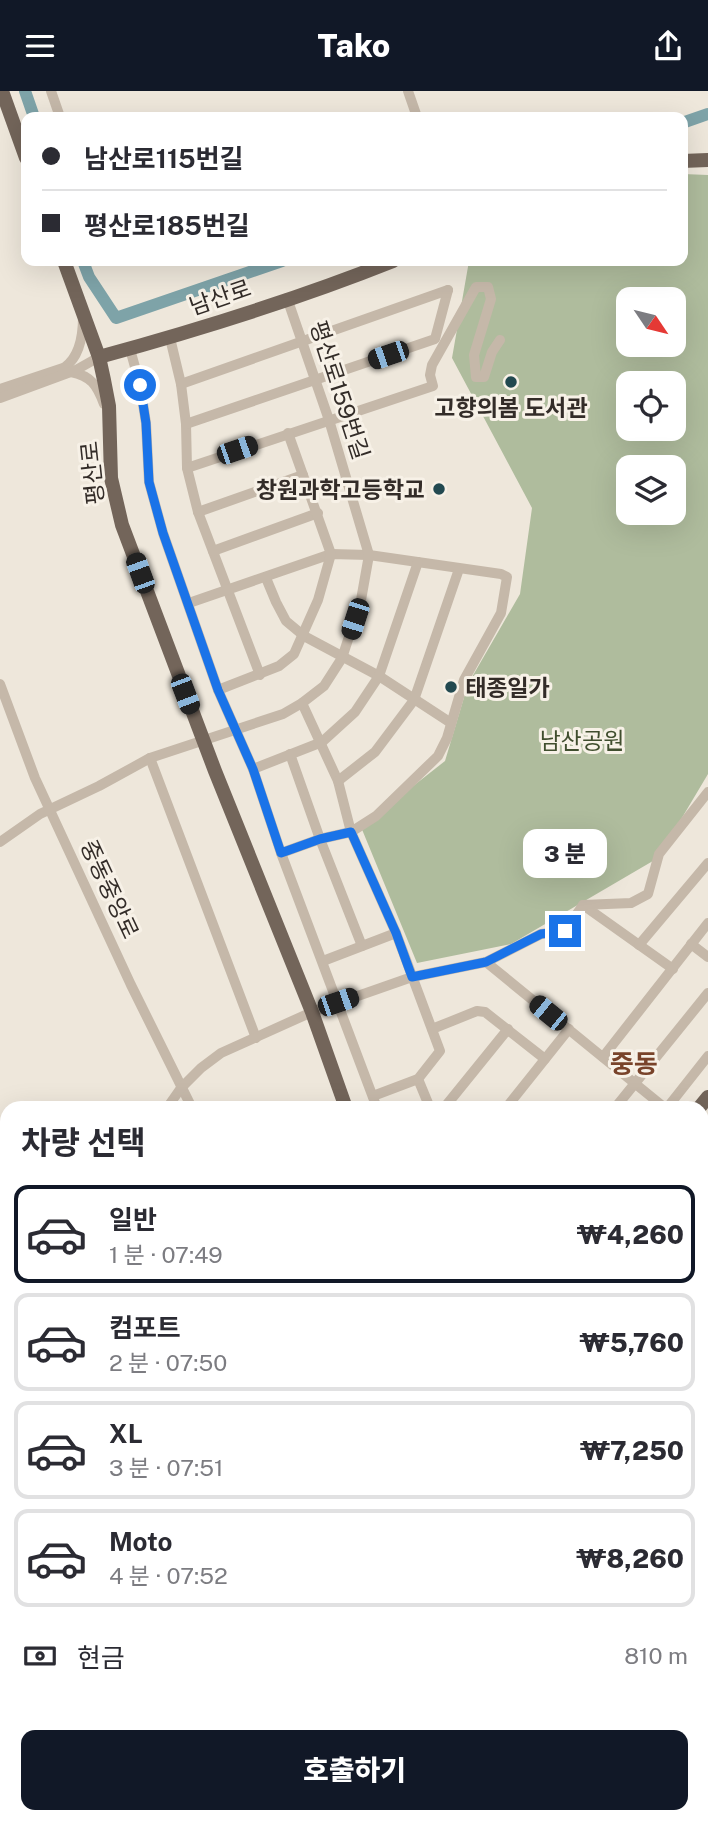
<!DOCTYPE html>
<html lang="ko">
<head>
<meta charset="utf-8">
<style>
	body { margin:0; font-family:"Public Sans","Noto Sans KR",sans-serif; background:#f7f7f7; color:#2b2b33; height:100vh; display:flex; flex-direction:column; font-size:26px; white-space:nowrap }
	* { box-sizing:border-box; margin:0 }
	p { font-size:23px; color:#7c7c81 }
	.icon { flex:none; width:38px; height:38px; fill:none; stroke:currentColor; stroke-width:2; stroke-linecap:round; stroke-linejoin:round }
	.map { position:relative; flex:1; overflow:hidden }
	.side { position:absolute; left:0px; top:1010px; width:709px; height:723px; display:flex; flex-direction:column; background:#fff; border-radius:21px 21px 0 0; box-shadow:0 7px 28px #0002 }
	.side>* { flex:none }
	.top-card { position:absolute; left:21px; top:21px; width:667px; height:154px; border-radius:14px; box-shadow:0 7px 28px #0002; display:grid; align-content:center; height:154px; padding:0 21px; background:#fff }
	.needle { width:46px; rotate:125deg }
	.fabs { position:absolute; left:616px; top:196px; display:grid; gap:14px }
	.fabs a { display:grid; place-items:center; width:70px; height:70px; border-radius:14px; background:#fff; box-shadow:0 7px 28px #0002; font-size:35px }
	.end { position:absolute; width:32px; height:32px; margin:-16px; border:9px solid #1a73e8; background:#fff; box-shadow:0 0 0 4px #fff }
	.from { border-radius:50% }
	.bubble { position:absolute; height:49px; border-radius:14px; background:#fff; box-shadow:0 7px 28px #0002; font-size:23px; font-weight:800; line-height:49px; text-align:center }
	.car { position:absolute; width:21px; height:42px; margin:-21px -10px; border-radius:9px; box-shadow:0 0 5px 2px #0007; background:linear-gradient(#222 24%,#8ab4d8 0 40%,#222 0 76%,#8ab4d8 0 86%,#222 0) }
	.top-card b { display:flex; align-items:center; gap:24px; height:66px; font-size:26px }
	.top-card b+b { border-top:2px solid #e1e1e2 }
	.top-card i { width:18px; height:18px; background:#2b2b33 }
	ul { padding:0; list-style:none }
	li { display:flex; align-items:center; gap:21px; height:98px; margin:0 14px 10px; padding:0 7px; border:4px solid #e1e1e2; border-radius:14px }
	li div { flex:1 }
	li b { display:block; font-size:26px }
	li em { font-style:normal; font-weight:800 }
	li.selected { border-color:#111827 }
	li>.icon { width:63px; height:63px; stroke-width:1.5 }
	h2 { padding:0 21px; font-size:32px; line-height:84px }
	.pay { display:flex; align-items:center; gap:18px; height:77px; padding:0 21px; font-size:26px }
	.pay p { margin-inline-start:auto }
	.action { display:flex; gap:14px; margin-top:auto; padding:14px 21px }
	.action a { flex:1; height:80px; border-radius:14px; background:#111827; color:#fff; font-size:28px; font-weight:800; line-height:80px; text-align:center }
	header { display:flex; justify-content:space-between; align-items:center; height:91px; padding:0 21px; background:#111827; color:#fff; font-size:32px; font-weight:800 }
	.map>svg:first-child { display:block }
</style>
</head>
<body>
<header><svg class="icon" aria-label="menu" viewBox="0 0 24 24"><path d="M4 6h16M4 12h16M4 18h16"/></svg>Tako<svg class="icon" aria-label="share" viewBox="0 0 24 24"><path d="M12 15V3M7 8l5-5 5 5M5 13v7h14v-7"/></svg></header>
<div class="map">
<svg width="708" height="1731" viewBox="0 0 708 1731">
	<rect width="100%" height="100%" fill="#eee7db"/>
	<g fill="#afbc9d" fill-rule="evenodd">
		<path d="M683 83 708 84V683L658 767 511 853 417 872 361 736 445 670 468 593 520 503 532 417 452 267 469 170H682ZM628 208H674V254H628ZM628 292H674V338H628ZM628 376H674V422H628Z"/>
		<path d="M0 1086 7 1091V1182L0 1177Z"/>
	</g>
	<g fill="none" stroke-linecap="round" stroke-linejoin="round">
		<g stroke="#7ea3a8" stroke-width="12">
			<path d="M25 0 34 26"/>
			<path d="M682 32 708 23"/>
			<path d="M83 170 89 186 116 227 282 170"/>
		</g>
		<g stroke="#c5b8a9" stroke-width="10">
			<path d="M51 0 60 26"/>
			<path d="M408 0 417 26"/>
			<path d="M170 247 181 293 186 333 187 377 198 421 260 584"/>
			<path d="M130 258 140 294 146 332 149 391 163 442 218 599 253 678 281 762 377 1017"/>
			<path d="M65 276C80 265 83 244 83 226"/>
			<path d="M71 281C91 285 97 294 104 313"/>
			<path d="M181 293 448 199"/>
			<path d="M0 298 63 277"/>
			<path d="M0 307 76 279 99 266"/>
			<path d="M186 333 435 248 448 199"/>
			<path d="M187 377 433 295 430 284 432 274 476 196H488L491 208 474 264 476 286H484L492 261 500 249"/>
			<path d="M198 421 303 384"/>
			<path d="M213 460 318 422"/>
			<path d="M266 487 276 511 286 530 304 545 379 585 451 632"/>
			<path d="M189 512 331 463 369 464 501 483 507 486 501 522 464 589 447 647 438 665 376 725 351 741 320 748 281 762"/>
			<path d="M0 593 35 687 131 894 192 1017"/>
			<path d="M218 599 279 575 294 563 318 509 331 463 288 342"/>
			<path d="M302 612 338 690 351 741 396 842 440 960 418 988 373 1005"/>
			<path d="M290 663 320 748 362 855"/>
			<path d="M150 667 256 947"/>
			<path d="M253 678 322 651 355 621 379 585 418 471"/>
			<path d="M338 690 375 661 414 609 459 478"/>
			<path d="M0 751 40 723 99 695 150 667 283 623 302 612 324 595 342 567 361 509 369 464 329 329 287 207"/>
			<path d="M583 814 673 878"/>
			<path d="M691 853 708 866"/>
			<path d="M639 854 708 772"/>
			<path d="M323 870 396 842"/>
			<path d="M486 871 665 1017"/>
			<path d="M432 938 477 920 485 921 545 968"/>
			<path d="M603 966 708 832"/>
			<path d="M418 988 430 1017"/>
			<path d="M167 1017 181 997 201 977 221 962 312 921 412 886 486 871 541 843 565 840 583 814 631 812 648 803 659 763 708 701"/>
			<path d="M444 1017 508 938"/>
			<path d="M506 1017 569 938"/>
			<path d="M615 1017 708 902"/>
			<path d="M667 1017 708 965"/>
			<path d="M702 1092 708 1084"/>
			<path d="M702 1179 708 1171"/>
			<path d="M702 1212 708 1218"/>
			<path d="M0 1254 7 1244"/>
			<path d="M702 1267 708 1259"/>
			<path d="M702 1350 708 1342"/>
			<path d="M702 1385 708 1389"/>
			<path d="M0 1393H7"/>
			<path d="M702 1435 708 1427"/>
			<path d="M0 1492 7 1484"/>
			<path d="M702 1526 708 1518"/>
			<path d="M702 1534 708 1537"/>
			<path d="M0 1559H7"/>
			<path d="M0 1634H7"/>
			<path d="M702 1680 708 1682"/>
			<path d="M702 1718 708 1706"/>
			<path d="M32 1726V1731"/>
			<path d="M547 1726 557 1731"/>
			<path d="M144 1731V1726"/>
			<path d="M194 1731 197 1726"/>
			<path d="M285 1731 288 1726"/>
			<path d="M346 1731 349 1726"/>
			<path d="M403 1731 406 1726"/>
			<path d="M468 1731 470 1726"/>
			<path d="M619 1731 622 1726"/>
			<path d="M695 1731 698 1726"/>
		</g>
		<g stroke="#73655a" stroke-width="14">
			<path d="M2 0 26 67"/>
			<path d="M682 70 708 69"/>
			<path d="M64 170 99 266 104 289 109 315 111 387 122 434 215 680 312 921 346 1017"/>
			<path d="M99 266C198 239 298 208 393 170"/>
			<path d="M699 1017 708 1006"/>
			<path d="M702 1042 708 1033"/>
			<path d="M0 1603H7"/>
			<path d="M702 1604 708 1606"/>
		</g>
		<g stroke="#534740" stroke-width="16">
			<path d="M235 1731 238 1726"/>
			<path d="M248 1731 251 1726"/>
		</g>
	</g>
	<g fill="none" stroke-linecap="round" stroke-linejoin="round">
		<path stroke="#1a73e8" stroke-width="9" d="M140 294 146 332 149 391 163 442 218 599 253 678 281 762 320 748 351 741 396 842 412 886 486 871 541 843 565 840"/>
	</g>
	<g fill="#224950" stroke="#f7f1e7" stroke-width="2.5">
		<circle cx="511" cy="291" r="7"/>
		<circle cx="439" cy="398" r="7"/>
		<circle cx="451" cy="596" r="7"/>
	</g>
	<g text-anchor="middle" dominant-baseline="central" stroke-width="6" stroke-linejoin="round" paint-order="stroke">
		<g font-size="23" fill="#332c28" stroke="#f7f1e7">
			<text transform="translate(220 206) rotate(-19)">남산로</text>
			<text transform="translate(340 299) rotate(72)">평산로159번길</text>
			<text transform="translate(92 382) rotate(-96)">평산로</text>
			<text transform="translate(110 798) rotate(65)">중동중앙로</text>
		</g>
		<g font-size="23" font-weight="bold" fill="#332c28" stroke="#f7f1e7">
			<text x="511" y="316">고향의봄 도서관</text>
			<text x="425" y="398" text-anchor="end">창원과학고등학교</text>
			<text x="465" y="596" text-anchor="start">태종일가</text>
		</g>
		<g font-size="23" fill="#404e2e" stroke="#f7f1e7">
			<text x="582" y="649">남산공원</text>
		</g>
		<g font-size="26" font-weight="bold" fill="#79432a" stroke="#f7f1e7">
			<text x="634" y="972">중동</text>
		</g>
	</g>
</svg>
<div class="fabs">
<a><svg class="needle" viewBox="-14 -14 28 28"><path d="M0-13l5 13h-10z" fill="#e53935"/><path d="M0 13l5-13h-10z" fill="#7c7c81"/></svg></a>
<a><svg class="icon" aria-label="locate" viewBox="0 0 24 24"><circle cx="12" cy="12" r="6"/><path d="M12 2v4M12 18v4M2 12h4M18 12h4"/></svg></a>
<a><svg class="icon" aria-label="layers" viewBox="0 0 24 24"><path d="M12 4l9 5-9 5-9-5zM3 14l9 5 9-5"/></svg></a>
</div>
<i class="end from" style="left:140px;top:294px"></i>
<i class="end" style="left:565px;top:840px"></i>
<div class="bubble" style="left:523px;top:738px;width:84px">3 분</div>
<i class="car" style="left:388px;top:264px;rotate:251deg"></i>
<i class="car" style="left:237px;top:359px;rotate:71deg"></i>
<i class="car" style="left:140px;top:482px;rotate:340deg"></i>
<i class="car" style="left:355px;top:528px;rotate:198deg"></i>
<i class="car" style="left:185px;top:603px;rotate:159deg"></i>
<i class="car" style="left:338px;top:911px;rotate:71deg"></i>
<i class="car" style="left:548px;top:922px;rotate:309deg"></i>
<div class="top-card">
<b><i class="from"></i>남산로115번길</b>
<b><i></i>평산로185번길</b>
</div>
<section class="side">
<h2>차량 선택</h2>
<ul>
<li class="selected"><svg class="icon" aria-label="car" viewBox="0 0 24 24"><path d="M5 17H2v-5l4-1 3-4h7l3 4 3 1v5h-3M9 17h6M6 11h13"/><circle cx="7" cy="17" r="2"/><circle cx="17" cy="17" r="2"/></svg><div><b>일반</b><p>1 분 · 07:49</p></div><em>₩4,260</em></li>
<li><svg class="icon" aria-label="car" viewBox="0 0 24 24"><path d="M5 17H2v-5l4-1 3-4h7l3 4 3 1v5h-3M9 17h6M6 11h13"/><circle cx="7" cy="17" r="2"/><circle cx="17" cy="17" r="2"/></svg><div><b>컴포트</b><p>2 분 · 07:50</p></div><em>₩5,760</em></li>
<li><svg class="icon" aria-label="car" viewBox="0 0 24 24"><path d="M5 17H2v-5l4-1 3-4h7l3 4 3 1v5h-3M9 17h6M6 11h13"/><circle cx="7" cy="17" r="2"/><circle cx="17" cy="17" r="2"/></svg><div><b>XL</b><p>3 분 · 07:51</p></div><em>₩7,250</em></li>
<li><svg class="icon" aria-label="car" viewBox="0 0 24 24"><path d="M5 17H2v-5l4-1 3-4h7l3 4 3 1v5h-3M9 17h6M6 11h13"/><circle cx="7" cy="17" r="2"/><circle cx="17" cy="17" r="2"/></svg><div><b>Moto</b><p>4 분 · 07:52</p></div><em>₩8,260</em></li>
</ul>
<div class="pay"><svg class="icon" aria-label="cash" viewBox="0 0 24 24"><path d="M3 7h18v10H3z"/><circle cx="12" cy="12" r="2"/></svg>현금<p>810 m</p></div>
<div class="action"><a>호출하기</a></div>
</section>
</div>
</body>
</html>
